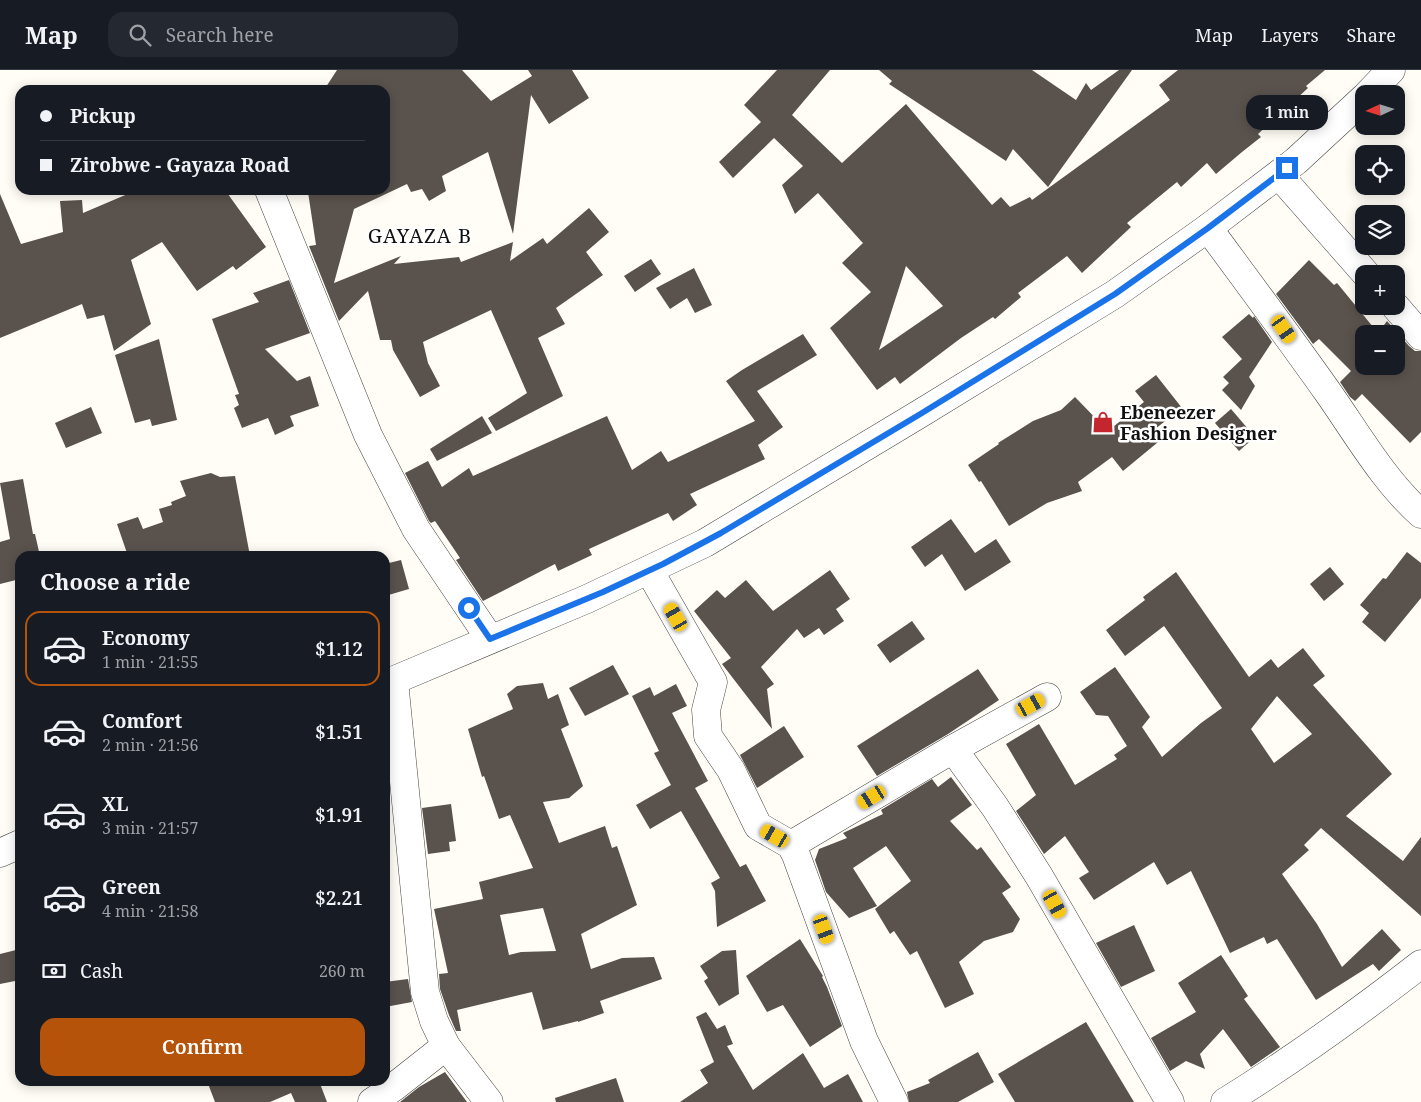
<!DOCTYPE html>
<html lang="en">
<head>
<meta charset="utf-8">
<style>
	body { margin:0; font-family:"Noto Serif",serif; background:#242831; color:#f1f3f6; height:100vh; display:flex; flex-direction:column; font-size:19px; white-space:nowrap }
	* { box-sizing:border-box; margin:0 }
	p { font-size:16px; color:#9ea1a6 }
	.icon { flex:none; width:28px; height:28px; fill:none; stroke:currentColor; stroke-width:2; stroke-linecap:round; stroke-linejoin:round }
	.map { position:relative; flex:1; overflow:hidden }
	.sheet { position:absolute; left:15px; top:481px; width:375px; height:535px; display:flex; flex-direction:column; background:#171b24; border-radius:15px; box-shadow:0 2px 12px #0003 }
	.sheet>* { flex:none }
	.top-card { position:absolute; left:15px; top:15px; width:375px; height:110px; border-radius:15px; box-shadow:0 2px 12px #0003; display:grid; align-content:center; height:110px; padding:0 25px; background:#171b24 }
	.needle { width:32px; rotate:266deg }
	.fabs { position:absolute; left:1355px; top:15px; display:grid; gap:10px }
	.fabs a { display:grid; place-items:center; width:50px; height:50px; border-radius:10px; background:#171b24; box-shadow:0 2px 12px #0003; font-size:25px }
	.end { position:absolute; width:22px; height:22px; margin:-11px; border:6px solid #1a73e8; background:#fff; box-shadow:0 0 0 2px #fff }
	.from { border-radius:50% }
	.bubble { position:absolute; height:35px; border-radius:15px; background:#171b24; box-shadow:0 2px 12px #0003; font-size:16px; font-weight:600; line-height:35px; text-align:center }
	.car { position:absolute; width:15px; height:30px; margin:-15px -8px; border-radius:6px; box-shadow:0 0 4px 1px #0007; background:linear-gradient(#f5c518 24%,#345 0 40%,#f5c518 0 76%,#345 0 86%,#f5c518 0) }
	.top-card b { display:flex; align-items:center; gap:18px; height:48px; font-size:19px }
	.top-card b+b { border-top:1px solid #363941 }
	.top-card i { width:12px; height:12px; background:#f1f3f6 }
	ul { padding:0; list-style:none }
	li { display:flex; align-items:center; gap:15px; height:75px; margin:0 10px 8px; padding:0 15px; border:2px solid transparent; border-radius:15px }
	li div { flex:1 }
	li b { display:block; font-size:19px }
	li em { font-style:normal; font-weight:600 }
	li.selected { border-color:#b45309 }
	li>.icon { width:45px; height:45px; stroke-width:1.5 }
	h2 { padding:0 25px; font-size:22px; line-height:60px }
	.pay { display:flex; align-items:center; gap:12px; height:55px; padding:0 25px; font-size:19px }
	.pay p { margin-inline-start:auto }
	.cta { display:flex; gap:10px; margin-top:auto; padding:10px 25px }
	.cta a { flex:1; height:58px; border-radius:15px; background:#b45309; color:#fff; font-size:20px; font-weight:600; line-height:58px; text-align:center }
	header { display:flex; align-items:center; gap:30px; box-sizing:border-box; height:70px; padding:0 25px; background:#171b24; border-bottom:1px solid #363941 }
	header strong { font-size:24px }
	nav { display:flex; gap:28px; margin-inline-start:auto; font-size:18px }
	.search { width:350px; height:45px; background:#242831; display:flex; align-items:center; gap:12px; box-sizing:border-box; padding:0 18px; border-radius:15px; color:#9ea1a6; font-size:19px }
	.map>svg:first-child { display:block }
</style>
</head>
<body>
<header>
<strong>Map</strong>
<div class="search"><svg class="icon" aria-label="search" viewBox="0 0 24 24"><circle cx="10" cy="10" r="6"/><path d="M15 15l6 6"/></svg>Search here</div>
<nav><a>Map</a><a>Layers</a><a>Share</a></nav>
</header>
<div class="map">
<svg width="1421" height="1032" viewBox="0 0 1421 1032">
	<rect width="100%" height="100%" fill="#fffdf5"/>
	<g fill="#5a524d" fill-rule="evenodd">
		<path d="M337 0H462L491 31 532 6 528 0H572L589 28 549 54 531 25 513 164 488 82 442 106 446 121 429 131 422 119 411 122 407 114 354 139 334 213 401 186 394 194 459 187 461 192 513 172 510 191 543 168 547 174 589 138 609 162 586 182 603 205 556 238 565 254 538 268 563 326 496 361 488 348 527 323 491 240 423 272 428 293 440 316 420 327 393 280 391 270H380L368 221 339 251 309 176 316 175 308 122 385 120V20H324Z"/>
		<path d="M777 0H830L792 45 842 93 906 34 992 135 1001 127 1010 137 1030 127 1032 130 1170 30 1159 15 1178 0H1325L1306 16 1308 18 1258 64 1261 67 1242 82 1216 104 1207 93 1181 117 1177 112 1127 153 1131 157 1082 203 1067 186 1018 223 1021 227 995 249 993 247 961 268 900 314 895 307 877 320 830 258 871 222 842 193 863 173 861 171 818 123 795 144 782 115 803 96 774 68 733 108 719 92 761 52 744 35ZM906 196 943 236 879 280Z"/>
		<path d="M879 0H1032L1076 30 1086 13 1091 20 1119 0H1132L1048 117 1013 79 1006 91 889 14 892 11Z"/>
		<path d="M137 120H225L266 177 236 200 233 196 197 221 162 172 131 190 151 254 114 281 104 245 87 249 82 234 0 268V124L21 174 63 162 60 131 82 130 83 143Z"/>
		<path d="M651 189 661 204 635 222 624 206Z"/>
		<path d="M1309 190 1334 215 1337 213 1378 263 1387 251 1409 276 1415 281H1421V362L1410 373 1362 324 1355 331 1350 327 1340 312 1351 301 1319 269 1313 274 1276 224ZM1364 264H1396V296H1364Z"/>
		<path d="M694 198 712 235 695 243 687 228 670 239 656 218Z"/>
		<path d="M289 210 310 263 265 279 297 311 310 306 319 336 290 346 294 356 275 365 268 348 242 358 234 338 239 335 235 325 239 324 212 249 259 232 253 223Z"/>
		<path d="M1249 244 1253 248 1254 246 1272 272 1249 307 1255 316 1241 340 1222 320 1229 313 1223 307 1242 289 1222 267Z"/>
		<path d="M803 264 817 285 757 321 783 357 758 375 765 389 690 424 697 435 673 451 668 443 589 479 592 485 558 501 555 494 483 531 456 490 460 488 435 451 431 453 429 451 405 403 428 391 442 417 469 398 473 406 607 346 632 400 661 381 668 392 755 351 726 311 742 300Z"/>
		<path d="M159 269 177 350 152 356 150 349 135 353 115 285Z"/>
		<path d="M1156 305 1182 338 1155 359 1163 368 1123 401 1112 387 1078 412 1082 421 1047 433 1009 456 981 411 979 412 968 395 999 374 998 373 1033 351 1061 340 1075 327 1108 361 1144 332 1135 321Z"/>
		<path d="M91 337 102 363 66 378 55 353Z"/>
		<path d="M1231 339 1255 367 1239 381 1215 353Z"/>
		<path d="M482 346 492 363 437 391 430 379Z"/>
		<path d="M211 403 220 407 235 406 250 486H128L117 454 138 447 143 459 163 452 159 439 172 435 171 432 186 426 180 411Z"/>
		<path d="M23 409 33 464H35L40 486H20V509L0 514V472L10 469 0 413Z"/>
		<path d="M951 449 975 483 996 469 1011 492 965 521 942 484 925 497 911 477Z"/>
		<path d="M1407 482 1421 493V528L1385 572 1362 552 1369 543 1360 535 1383 508 1386 509Z"/>
		<path d="M401 490 409 519 385 526V494Z"/>
		<path d="M1330 497 1344 514 1324 531 1310 514Z"/>
		<path d="M830 500 850 529 836 539 844 551 824 565 819 558 804 568 797 559 761 597 774 614 767 619 772 659 722 594 731 588 694 541 717 520 725 528 746 510 773 541Z"/>
		<path d="M1176 502 1249 607 1271 589 1278 598 1303 578 1325 606 1313 615 1392 704 1346 746 1403 791 1421 767V846L1321 758 1304 775 1309 780 1282 804 1317 854 1342 897 1382 859 1401 880 1379 901 1373 894 1316 930 1277 869 1267 874 1264 867 1230 883 1191 801 1167 815 1154 792 1094 830 1079 808 1089 802 1065 766 1044 784 1016 741 1036 725 1006 674 1039 654 1075 715 1117 689 1114 685 1127 676 1108 646 1096 645 1080 622 1115 597 1150 647 1142 657 1162 687 1201 653 1222 638 1164 556 1125 586 1106 560 1145 530 1143 527ZM1277 626 1312 664 1274 693 1251 659Z"/>
		<path d="M912 551 925 569 890 593 877 575Z"/>
		<path d="M613 595 629 624 585 646 569 618Z"/>
		<path d="M978 599 999 630 948 664 877 706 857 676Z"/>
		<path d="M543 613 548 629 558 624 569 655 561 659 583 716 569 728 543 732 559 773 605 756 612 778 617 776 637 835 581 864 591 899 622 888 654 887 662 909 600 931 604 943 578 952V951L543 960 532 922 457 940 461 961H456L449 945 440 919 439 904 448 903 434 839 483 829 479 812 533 798 510 745 499 749 484 706 482 707 468 659 513 639 507 624 517 616ZM543 838 556 881 521 882 509 885 500 845Z"/>
		<path d="M676 614 687 636 672 643 708 711 695 718 740 797 746 794 766 831 717 857 715 821 711 813 720 808 681 741 650 759 636 735 671 715 654 683 659 681 632 626 650 617 654 626Z"/>
		<path d="M784 656 804 687 757 718 740 685Z"/>
		<path d="M951 707 972 735 950 751 977 780 981 777 1011 817 1002 823 1020 849 1013 862 984 871 959 892 974 924 945 938 917 881 910 885 894 861 890 864 875 839 911 811 886 776 853 798 877 836 849 848 826 822 815 790 819 779 847 768 843 763 883 744 881 740 932 709 938 717Z"/>
		<path d="M451 734 456 771 449 772 450 781 428 784 422 738Z"/>
		<path d="M1134 855 1155 901 1121 917 1096 873Z"/>
		<path d="M800 869 823 906 822 907 827 917 842 956 810 977 783 935 767 942 746 906Z"/>
		<path d="M20 879V910L0 914V884Z"/>
		<path d="M736 880 739 924 719 936 704 911 708 908 700 896 722 881Z"/>
		<path d="M1221 885 1248 926 1244 929 1280 977 1251 997 1223 959 1200 984 1205 999 1186 991 1170 1001 1151 968 1196 942 1178 913Z"/>
		<path d="M408 909 412 932 385 937V912Z"/>
		<path d="M706 942 717 959 725 955 733 974 727 976 753 1020 803 983 824 1018 848 1004 863 1032H680L708 1013 700 1000 714 992 696 947Z"/>
		<path d="M1086 952 1134 1032H1015L998 1004Z"/>
		<path d="M978 982 994 1012 958 1032H909L907 1022 930 1013 928 1010Z"/>
		<path d="M445 1002 467 1032H400L419 1017Z"/>
		<path d="M616 1008 624 1032H556L555 1028Z"/>
		<path d="M207 1011H319L327 1032H295L291 1023 270 1032H215Z"/>
	</g>
	<g fill="none" stroke-linecap="round" stroke-linejoin="round">
		<g stroke="#444" stroke-width="29">
			<g id="minor">
				<path d="M1368 24 1391 0"/>
				<path d="M1279 105 1366 204"/>
				<path d="M269 120 368 365 416 459 490 569"/>
				<path d="M1208 158C1248 212 1288 266 1327 321 1356 362 1383 410 1421 444"/>
				<path d="M1395 236 1421 266"/>
				<path d="M649 500 713 612 706 640 708 666 731 700 758 756 791 775 796 785 864 971 894 1032"/>
				<path d="M394 611 425 922 434 951 446 976 489 1032"/>
				<path d="M385 614 587 529 705 473 921 343 1115 224 1208 158 1296 91 1364 28"/>
				<path d="M953 679 995 737 1039 806 1170 1032"/>
				<path d="M791 775 953 679 1047 627"/>
				<path d="M0 783 20 774"/>
				<path d="M372 1032 394 1017 446 976"/>
				<path d="M1225 1032C1293 990 1358 943 1421 894"/>
			</g>
		</g>
		<use href="#minor" stroke="#fff" stroke-width="28"/>
	</g>
	<g fill="none" stroke-linecap="round" stroke-linejoin="round">
		<path stroke="#1a73e8" stroke-width="6" d="M469 538 490 569 603 522 663 494 721 463 922 343 1115 224 1208 158 1287 98"/>
	</g>
	<defs>
		<g id="shop-bare" transform="scale(1.725)"><path d="M-5-2.5h2.3a2.7 3.5 0 0 1 5.4 0H5L5.5 6h-11ZM-1.5-2.5h3a1.5 2.3 0 0 0-3 0Z" fill="#c4262e" stroke="#fff" stroke-width="2.5" paint-order="stroke"/></g>
	</defs>
	<g fill-rule="evenodd">
		<use href="#shop-bare" x="1103" y="352"/>
	</g>
	<g text-anchor="middle" dominant-baseline="central" stroke-width="5" stroke-linejoin="round" paint-order="stroke">
		<g font-size="18" font-weight="bold" fill="#111" stroke="#fff" text-anchor="start">
			<text x="1120" y="342">Ebeneezer<tspan x="1120" dy="21">Fashion Designer</tspan></text>
		</g>
		<g font-size="20" letter-spacing="1" fill="#111" stroke="#fff">
			<text x="420" y="165">GAYAZA B</text>
		</g>
	</g>
</svg>
<div class="fabs">
<a><svg class="needle" viewBox="-14 -14 28 28"><path d="M0-13l5 13h-10z" fill="#e53935"/><path d="M0 13l5-13h-10z" fill="#9ea1a6"/></svg></a>
<a><svg class="icon" aria-label="locate" viewBox="0 0 24 24"><circle cx="12" cy="12" r="6"/><path d="M12 2v4M12 18v4M2 12h4M18 12h4"/></svg></a>
<a><svg class="icon" aria-label="layers" viewBox="0 0 24 24"><path d="M12 4l9 5-9 5-9-5zM3 14l9 5 9-5"/></svg></a>
<a>+</a>
<a>−</a>
</div>
<i class="end from" style="left:469px;top:538px"></i>
<i class="end" style="left:1287px;top:98px"></i>
<div class="bubble" style="left:1246px;top:25px;width:82px">1 min</div>
<i class="car" style="left:1284px;top:259px;rotate:145deg"></i>
<i class="car" style="left:676px;top:547px;rotate:330deg"></i>
<i class="car" style="left:1031px;top:635px;rotate:61deg"></i>
<i class="car" style="left:872px;top:727px;rotate:239deg"></i>
<i class="car" style="left:775px;top:766px;rotate:300deg"></i>
<i class="car" style="left:1055px;top:834px;rotate:151deg"></i>
<i class="car" style="left:824px;top:859px;rotate:160deg"></i>
<div class="top-card">
<b><i class="from"></i>Pickup</b>
<b><i></i>Zirobwe - Gayaza Road</b>
</div>
<section class="sheet">
<h2>Choose a ride</h2>
<ul>
<li class="selected"><svg class="icon" aria-label="car" viewBox="0 0 24 24"><path d="M5 17H2v-5l4-1 3-4h7l3 4 3 1v5h-3M9 17h6M6 11h13"/><circle cx="7" cy="17" r="2"/><circle cx="17" cy="17" r="2"/></svg><div><b>Economy</b><p>1 min · 21:55</p></div><em>$1.12</em></li>
<li><svg class="icon" aria-label="car" viewBox="0 0 24 24"><path d="M5 17H2v-5l4-1 3-4h7l3 4 3 1v5h-3M9 17h6M6 11h13"/><circle cx="7" cy="17" r="2"/><circle cx="17" cy="17" r="2"/></svg><div><b>Comfort</b><p>2 min · 21:56</p></div><em>$1.51</em></li>
<li><svg class="icon" aria-label="car" viewBox="0 0 24 24"><path d="M5 17H2v-5l4-1 3-4h7l3 4 3 1v5h-3M9 17h6M6 11h13"/><circle cx="7" cy="17" r="2"/><circle cx="17" cy="17" r="2"/></svg><div><b>XL</b><p>3 min · 21:57</p></div><em>$1.91</em></li>
<li><svg class="icon" aria-label="car" viewBox="0 0 24 24"><path d="M5 17H2v-5l4-1 3-4h7l3 4 3 1v5h-3M9 17h6M6 11h13"/><circle cx="7" cy="17" r="2"/><circle cx="17" cy="17" r="2"/></svg><div><b>Green</b><p>4 min · 21:58</p></div><em>$2.21</em></li>
</ul>
<div class="pay"><svg class="icon" aria-label="cash" viewBox="0 0 24 24"><path d="M3 7h18v10H3z"/><circle cx="12" cy="12" r="2"/></svg>Cash<p>260 m</p></div>
<div class="cta"><a>Confirm</a></div>
</section>
</div>
</body>
</html>
